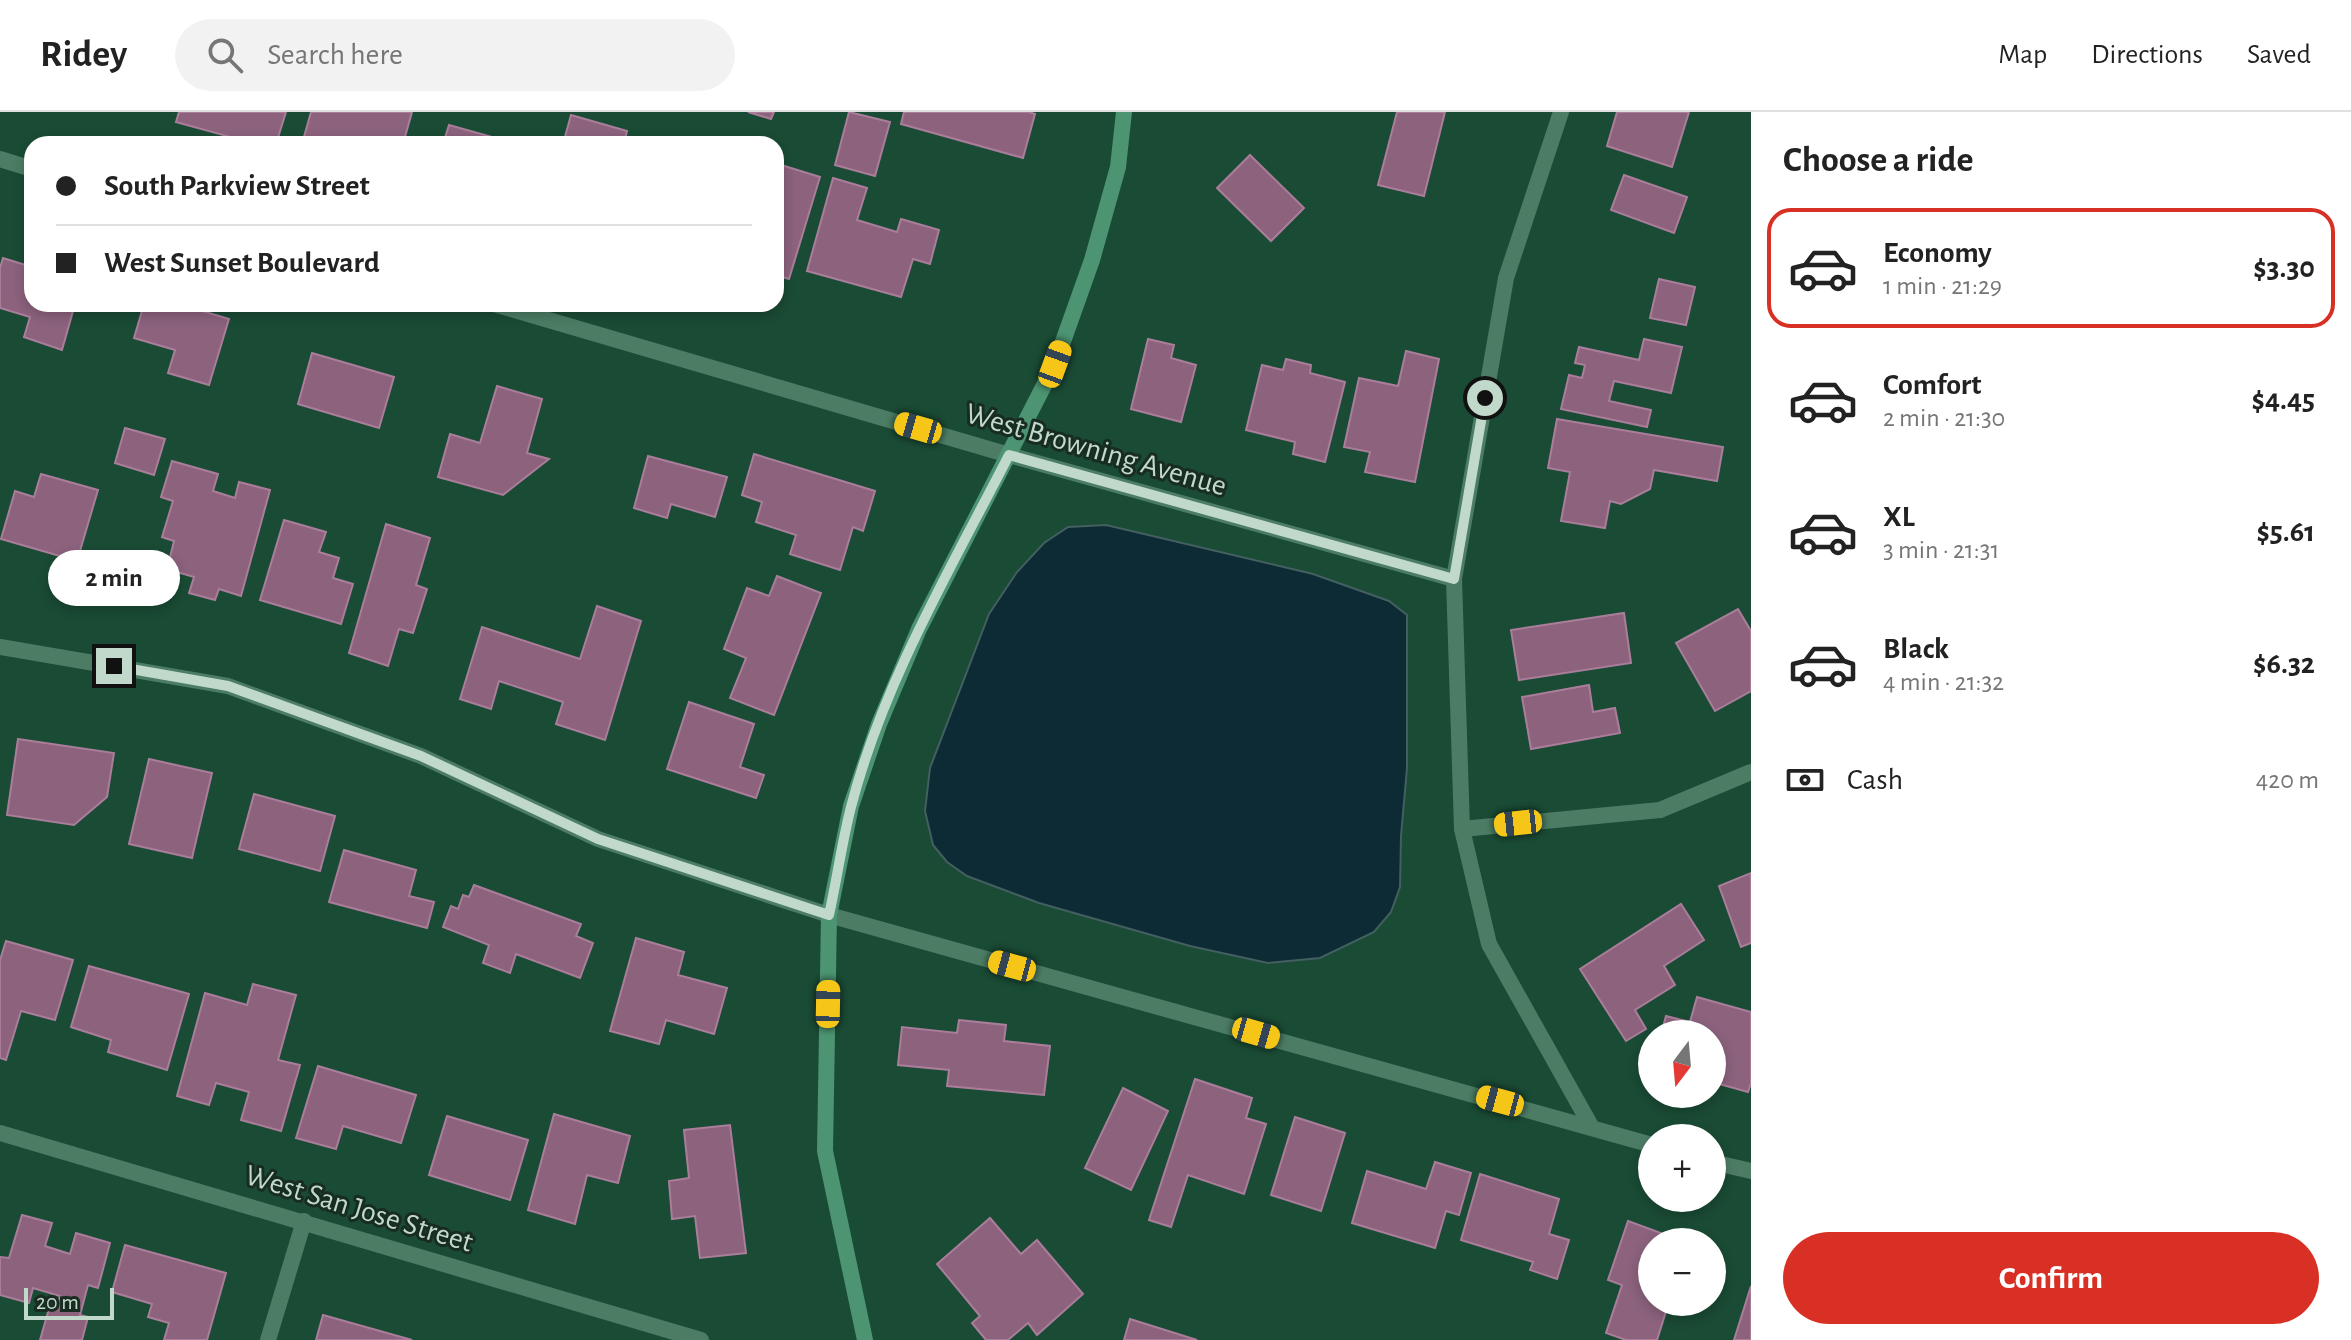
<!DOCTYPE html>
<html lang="en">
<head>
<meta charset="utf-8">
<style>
	body { margin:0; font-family:"Alegreya Sans",sans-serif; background:#f2f2f2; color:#222; height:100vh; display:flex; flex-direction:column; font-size:30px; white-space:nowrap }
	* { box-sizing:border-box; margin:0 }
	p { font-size:26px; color:#767676 }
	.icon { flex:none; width:44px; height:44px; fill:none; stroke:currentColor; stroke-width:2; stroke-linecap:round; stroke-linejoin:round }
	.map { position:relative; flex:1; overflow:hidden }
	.panel { display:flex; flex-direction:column; background:#fff; width:600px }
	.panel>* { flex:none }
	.banner { position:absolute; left:24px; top:24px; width:760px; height:176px; border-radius:24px; box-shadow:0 4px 12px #0003; display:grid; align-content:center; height:176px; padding:0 32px; background:#fff }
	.needle { width:52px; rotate:196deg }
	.fabs { position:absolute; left:1638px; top:908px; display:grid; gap:16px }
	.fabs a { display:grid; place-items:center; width:88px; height:88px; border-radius:50%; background:#fff; box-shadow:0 4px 12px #0003; font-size:40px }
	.scale { position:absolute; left:24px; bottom:20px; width:90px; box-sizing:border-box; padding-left:8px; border:4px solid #c0d9cb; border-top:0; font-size:22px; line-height:28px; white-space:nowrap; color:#c0d9cb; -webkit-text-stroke:6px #182c22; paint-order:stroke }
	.end { position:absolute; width:36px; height:36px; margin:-18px; border:10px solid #c0d9cb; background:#111; box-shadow:0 0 0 4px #111 }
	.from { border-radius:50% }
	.bubble { position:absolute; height:56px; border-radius:28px; background:#fff; box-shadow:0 4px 12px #0003; font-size:26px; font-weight:600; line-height:56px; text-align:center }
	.car { position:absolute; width:24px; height:48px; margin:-24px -12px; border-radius:10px; box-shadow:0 0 6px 2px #0007; background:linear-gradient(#f5c518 24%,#345 0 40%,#f5c518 0 76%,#345 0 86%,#f5c518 0) }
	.banner b { display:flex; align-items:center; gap:28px; height:76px; font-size:30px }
	.banner b+b { border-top:2px solid #e0e0e0 }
	.banner i { width:20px; height:20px; background:#222 }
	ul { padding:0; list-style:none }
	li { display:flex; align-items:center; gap:24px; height:120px; margin:0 16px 12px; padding:0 16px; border:4px solid transparent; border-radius:24px }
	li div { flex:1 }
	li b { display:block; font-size:30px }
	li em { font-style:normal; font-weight:600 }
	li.on { border-color:#d93025 }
	li>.icon { width:72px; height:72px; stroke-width:1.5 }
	h2 { padding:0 32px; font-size:36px; line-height:96px }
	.pay { display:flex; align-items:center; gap:20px; height:88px; padding:0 32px; font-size:30px }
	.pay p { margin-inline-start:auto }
	.primary-button { display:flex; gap:16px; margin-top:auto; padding:16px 32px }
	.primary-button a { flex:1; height:92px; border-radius:48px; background:#d93025; color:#fff; font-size:32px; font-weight:600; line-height:92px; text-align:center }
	header { display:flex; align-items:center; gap:48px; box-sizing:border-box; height:112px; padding:0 40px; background:#fff; border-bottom:2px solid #e0e0e0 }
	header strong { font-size:38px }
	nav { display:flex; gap:44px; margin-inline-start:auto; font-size:28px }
	.search { width:560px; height:72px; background:#f2f2f2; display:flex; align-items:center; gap:20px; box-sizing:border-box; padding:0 28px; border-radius:44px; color:#767676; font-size:30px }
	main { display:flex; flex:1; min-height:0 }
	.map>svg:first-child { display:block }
</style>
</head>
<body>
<header>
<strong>Ridey</strong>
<div class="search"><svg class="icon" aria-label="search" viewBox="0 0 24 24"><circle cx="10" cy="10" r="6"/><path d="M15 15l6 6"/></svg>Search here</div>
<nav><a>Map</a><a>Directions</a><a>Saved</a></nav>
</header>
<main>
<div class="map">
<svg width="1751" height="1228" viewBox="0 0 1751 1228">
	<rect width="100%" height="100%" fill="#1a4b35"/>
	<path fill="#0d2b34" stroke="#435f61" stroke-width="2" d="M1106 413 1313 462 1389 489 1407 503V656L1401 724 1400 775 1391 800 1374 820 1320 846 1268 851 1190 834 1039 791 967 764 947 750 933 733 925 699 930 656 989 502 1017 460 1044 431 1068 415Z"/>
	<g fill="#8c627d" stroke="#aa7e9a" stroke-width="2">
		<path d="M179 0H286L276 32H256L176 10Z"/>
		<path d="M311 0H412L403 32H302Z"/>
		<path d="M748 0H774L771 7Z"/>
		<path d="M849 0 890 10 875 64 835 53Z"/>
		<path d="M904 0H1029L1035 2 1023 46 901 12Z"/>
		<path d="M1397 0H1445L1424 84 1378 73Z"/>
		<path d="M1617 0H1689L1672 55 1607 34Z"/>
		<path d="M571 3 627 19 624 32H563Z"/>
		<path d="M449 13 517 32H443Z"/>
		<path d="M1250 43 1304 96 1271 129 1217 76Z"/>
		<path d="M778 52 820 65 789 167 776 163Z"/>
		<path d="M1624 63 1687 85 1674 121 1611 98Z"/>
		<path d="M833 66 867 76 857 108 897 120 901 107 939 118 930 152 913 147 901 185 807 159Z"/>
		<path d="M3 146 32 155V192H75L62 238 24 225 30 205 0 196V156Z"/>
		<path d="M1659 167 1695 175 1686 213 1650 206Z"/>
		<path d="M144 192H179L229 207 209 273 168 261 175 238 134 226Z"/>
		<path d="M1148 227 1174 233 1171 246 1196 253 1181 310 1131 297Z"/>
		<path d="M1644 227 1682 235 1671 281 1614 269 1609 289 1651 298 1647 315 1561 297 1569 263 1582 266 1585 253 1575 251 1579 235 1639 248Z"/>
		<path d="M1406 239 1439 247 1415 370 1365 360 1370 340 1344 335 1359 266 1398 274Z"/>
		<path d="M312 241 394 265 379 316 298 292Z"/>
		<path d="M1286 247 1311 253 1310 261 1345 270 1325 350 1293 342 1295 330 1246 318 1262 253 1283 258Z"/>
		<path d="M497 274 542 287 527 341 549 347 503 383 438 365 450 322 480 331Z"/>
		<path d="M1557 307 1723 335 1717 369 1654 358 1650 377 1621 392 1610 389 1605 416 1561 409 1570 360 1548 356Z"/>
		<path d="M125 316 165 327 154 363 115 351Z"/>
		<path d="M754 342 875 379 863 419 853 415 840 458 790 442 796 423 756 410 762 390 742 383Z"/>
		<path d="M648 344 727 365 715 405 671 392 667 406 634 396Z"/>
		<path d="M172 349 218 362 213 379 235 386 239 370 270 378 241 484 219 477 215 488 189 481 194 465 167 457 174 429 162 425 173 389 161 385Z"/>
		<path d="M41 362 98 378 77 449 1 427 15 379 34 385Z"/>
		<path d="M284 408 326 420 319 440 339 446 333 466 353 472 341 512 260 488Z"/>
		<path d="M386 412 430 426 416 473 427 477 413 521 399 517 388 554 349 541Z"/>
		<path d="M777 464 821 481 774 603 730 586 746 546 724 537 747 476 769 484Z"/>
		<path d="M597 494 641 509 605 628 556 612 563 590 499 569 491 597 460 587 482 515 580 547Z"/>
		<path d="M1738 497 1751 519V579L1715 599 1676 531Z"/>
		<path d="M1624 501 1631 551 1519 568 1511 518Z"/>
		<path d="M1589 573 1593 600 1615 596 1620 621 1531 637 1522 585Z"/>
		<path d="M689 590 754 612 740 655 764 663 756 686 667 657Z"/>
		<path d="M18 627 114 641 107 685 74 713 7 703Z"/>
		<path d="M149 647 212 661 192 746 129 732Z"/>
		<path d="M254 682 335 704 320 759 239 737Z"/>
		<path d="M344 738 416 758 409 784 434 790 427 816 329 790Z"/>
		<path d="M1751 761V831L1741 835 1719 774Z"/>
		<path d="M474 773 581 812 576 824 593 831 580 866 516 842 510 861 483 851 489 833 443 815 451 794 458 797 463 783 469 785Z"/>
		<path d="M1681 792 1704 828 1664 854 1675 873 1635 898 1646 917 1626 929 1580 857Z"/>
		<path d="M636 826 684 840 678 863 727 876 714 922 666 908 659 932 610 919Z"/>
		<path d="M6 829 73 848 55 908 21 899 6 948 0 946V848Z"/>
		<path d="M89 854 189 882 167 958 108 940 111 928 71 915Z"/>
		<path d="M253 872 296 883 278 948 300 953 281 1019 241 1008 249 980 216 971 209 993 177 984 205 881 247 893Z"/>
		<path d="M1697 885 1751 900V971L1748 980 1712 970V922H1661L1666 904 1690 910Z"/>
		<path d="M959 908 1006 913 1004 929 1050 934 1044 983 947 974 949 958 898 953 902 915 957 921Z"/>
		<path d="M318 954 416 983 401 1031 343 1014 336 1037 296 1026Z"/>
		<path d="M1195 967 1252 986 1246 1006 1266 1012 1244 1082 1188 1063 1171 1115 1149 1108Z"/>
		<path d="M1123 976 1168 999 1131 1078 1085 1056Z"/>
		<path d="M554 1002 630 1024 618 1071 587 1063 575 1112 528 1098Z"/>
		<path d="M447 1004 528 1028 510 1088 429 1063Z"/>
		<path d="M1295 1005 1345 1021 1321 1099 1271 1083Z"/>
		<path d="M730 1013 746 1141 700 1146 695 1104 672 1107 669 1069 689 1066 684 1018Z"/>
		<path d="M1435 1050 1471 1061 1459 1103 1446 1099 1435 1136 1352 1111 1367 1059 1426 1077Z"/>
		<path d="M1480 1062 1559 1087 1549 1122 1569 1128 1557 1167 1530 1158 1533 1150 1461 1128Z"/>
		<path d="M22 1103 52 1111 45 1134 70 1142 76 1121 110 1131 98 1176 88 1173 80 1203 88 1205 82 1228H40L50 1193 57 1195 60 1184 33 1176 29 1191 0 1183V1145L9 1146Z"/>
		<path d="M990 1106 1021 1142 1037 1128 1083 1182 1037 1223 1028 1211 1008 1228H986L972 1211 980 1204 937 1152Z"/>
		<path d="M1628 1109 1661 1121 1658 1130H1652V1149L1647 1165 1652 1167V1190H1669L1657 1228H1626L1606 1221 1622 1173 1608 1168Z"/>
		<path d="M125 1133 226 1161 207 1228H164L169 1211 148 1205 152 1192 112 1180Z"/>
		<path d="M1751 1175V1228H1734L1751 1174Z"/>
		<path d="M323 1203 412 1228H316Z"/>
		<path d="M1130 1207 1197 1228H1124Z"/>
	</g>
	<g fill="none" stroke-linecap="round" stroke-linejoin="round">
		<g stroke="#4c7d64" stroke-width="16">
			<path d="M1561 0 1506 166 1454 467 1462 717 1489 832 1591 1014"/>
			<path d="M0 47 32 57"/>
			<path d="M494 192 1009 343 1454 467"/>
			<path d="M0 535 228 574 421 644 598 727 829 803 1652 1033"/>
			<path d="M1462 717 1660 698 1751 660"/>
			<path d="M0 1021 701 1228"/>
			<path d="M1712 1050 1751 1059"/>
			<path d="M268 1228 304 1109"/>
		</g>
		<path stroke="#4c9472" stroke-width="16" d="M865 1228 825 1039 829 803 851 694 879 612 919 517 1055 252 1092 148 1118 55 1124 0"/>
	</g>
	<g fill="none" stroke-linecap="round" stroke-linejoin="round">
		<path stroke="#c0d9cb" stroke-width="10" d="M114 554 228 574 421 644 598 727 829 803C837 767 842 730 851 695 883 571 951 456 1009 343L1454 467 1485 286"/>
	</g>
	<g text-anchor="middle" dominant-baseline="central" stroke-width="6" stroke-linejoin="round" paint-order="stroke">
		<g font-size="30" fill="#c0d9cb" stroke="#182c22">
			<text transform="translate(1096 338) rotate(16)">West Browning Avenue</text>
			<text transform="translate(359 1097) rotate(17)">West San Jose Street</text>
		</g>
	</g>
</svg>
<div class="fabs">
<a><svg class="needle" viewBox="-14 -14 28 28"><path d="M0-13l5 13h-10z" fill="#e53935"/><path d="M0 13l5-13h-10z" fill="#767676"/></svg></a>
<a>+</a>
<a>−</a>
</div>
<div class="scale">20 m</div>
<i class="end from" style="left:1485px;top:286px"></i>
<i class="end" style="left:114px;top:554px"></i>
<div class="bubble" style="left:48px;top:438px;width:132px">2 min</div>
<i class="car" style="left:1055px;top:252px;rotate:20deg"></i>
<i class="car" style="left:918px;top:316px;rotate:286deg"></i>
<i class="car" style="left:1518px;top:711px;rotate:264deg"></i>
<i class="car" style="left:1012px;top:854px;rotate:285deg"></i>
<i class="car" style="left:828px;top:892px;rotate:1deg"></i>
<i class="car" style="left:1256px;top:921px;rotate:106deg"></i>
<i class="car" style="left:1500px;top:989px;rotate:285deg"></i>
<div class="banner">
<b><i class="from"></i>South Parkview Street</b>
<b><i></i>West Sunset Boulevard</b>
</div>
</div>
<section class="panel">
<h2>Choose a ride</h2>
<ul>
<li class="on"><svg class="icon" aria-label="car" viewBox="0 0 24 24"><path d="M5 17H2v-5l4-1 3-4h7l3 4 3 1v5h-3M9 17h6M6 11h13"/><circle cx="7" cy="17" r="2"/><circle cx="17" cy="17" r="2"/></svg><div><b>Economy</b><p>1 min · 21:29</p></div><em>$3.30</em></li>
<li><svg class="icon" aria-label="car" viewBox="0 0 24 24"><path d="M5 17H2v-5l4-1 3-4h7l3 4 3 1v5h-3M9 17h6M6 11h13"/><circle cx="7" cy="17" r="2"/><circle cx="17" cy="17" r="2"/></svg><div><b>Comfort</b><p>2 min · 21:30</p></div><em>$4.45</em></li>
<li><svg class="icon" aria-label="car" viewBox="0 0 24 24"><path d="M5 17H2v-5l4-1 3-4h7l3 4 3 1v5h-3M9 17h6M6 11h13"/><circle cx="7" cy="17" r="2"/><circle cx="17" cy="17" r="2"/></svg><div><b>XL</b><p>3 min · 21:31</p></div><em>$5.61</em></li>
<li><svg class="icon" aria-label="car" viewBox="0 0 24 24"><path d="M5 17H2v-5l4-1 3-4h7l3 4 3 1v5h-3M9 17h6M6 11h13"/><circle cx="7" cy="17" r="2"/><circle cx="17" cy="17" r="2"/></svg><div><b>Black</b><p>4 min · 21:32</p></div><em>$6.32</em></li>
</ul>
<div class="pay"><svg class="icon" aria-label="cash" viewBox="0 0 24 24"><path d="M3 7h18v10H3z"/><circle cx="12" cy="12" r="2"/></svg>Cash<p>420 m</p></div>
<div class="primary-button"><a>Confirm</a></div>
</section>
</main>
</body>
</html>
